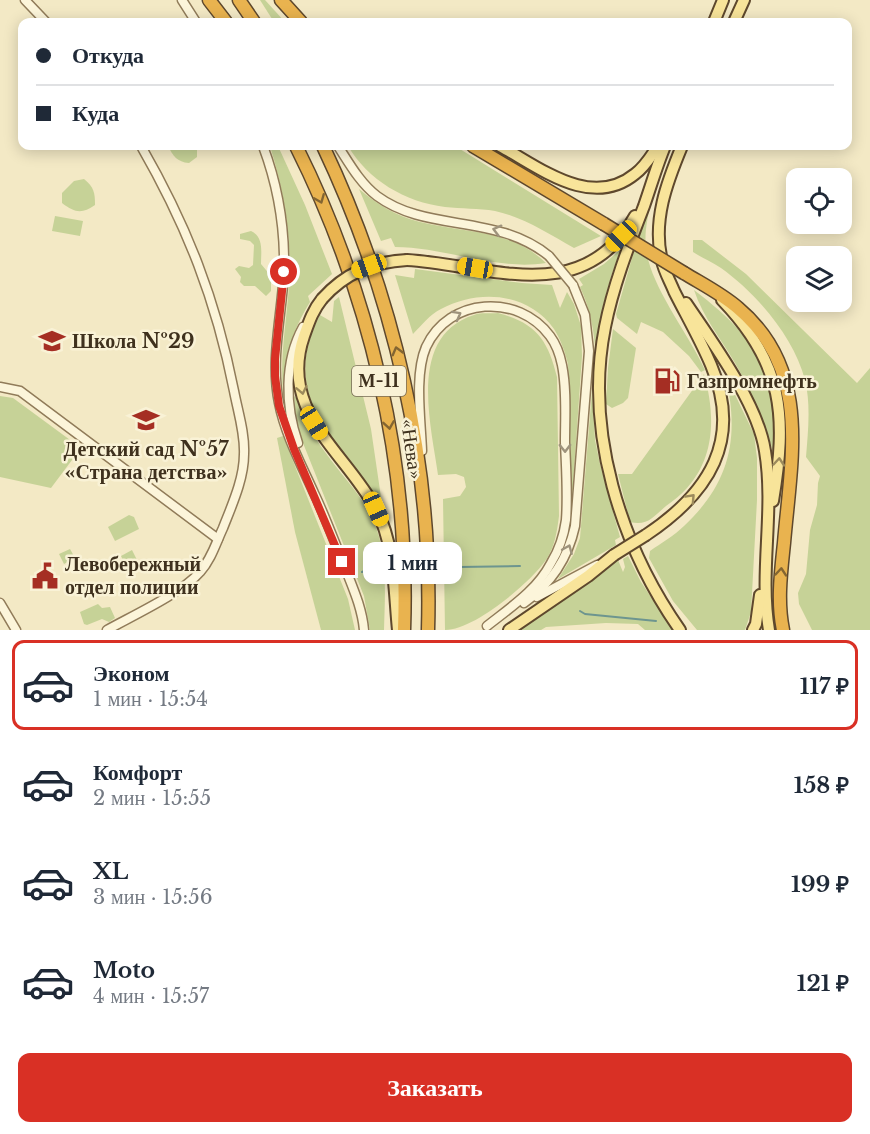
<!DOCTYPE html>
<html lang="ru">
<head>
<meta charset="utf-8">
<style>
	body { margin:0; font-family:"Libre Baskerville",serif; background:#f2f2f3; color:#1f2937; height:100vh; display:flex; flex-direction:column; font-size:22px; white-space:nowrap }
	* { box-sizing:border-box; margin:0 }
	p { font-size:20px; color:#747a83 }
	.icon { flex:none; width:33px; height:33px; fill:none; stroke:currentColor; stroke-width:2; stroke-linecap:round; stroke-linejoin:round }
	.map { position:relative; height:630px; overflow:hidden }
	.side { display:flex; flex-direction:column; background:#fff; flex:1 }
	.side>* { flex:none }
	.guide { position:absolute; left:18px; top:18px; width:834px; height:132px; border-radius:12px; box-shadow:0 3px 15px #0003; display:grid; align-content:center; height:132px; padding:0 18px; background:#fff }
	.buttons { position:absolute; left:786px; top:168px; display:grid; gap:12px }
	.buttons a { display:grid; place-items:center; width:66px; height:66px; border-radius:12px; background:#fff; box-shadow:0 3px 15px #0003; font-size:30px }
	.end { position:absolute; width:27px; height:27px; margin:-14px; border:8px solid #d93025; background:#fff; box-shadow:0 0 0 3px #fff }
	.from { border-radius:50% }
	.bubble { position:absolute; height:42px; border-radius:12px; background:#fff; box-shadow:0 3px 15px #0003; font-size:20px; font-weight:700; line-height:42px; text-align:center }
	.car { position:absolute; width:18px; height:36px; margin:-18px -9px; border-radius:8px; box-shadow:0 0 4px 2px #0007; background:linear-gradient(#f5c518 24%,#345 0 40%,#f5c518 0 76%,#345 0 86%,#f5c518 0) }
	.guide b { display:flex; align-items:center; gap:21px; height:57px; font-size:22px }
	.guide b+b { border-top:2px solid #e0e1e3 }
	.guide i { width:15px; height:15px; background:#1f2937 }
	ul { padding:10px 0 0; list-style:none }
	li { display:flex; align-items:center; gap:18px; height:90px; margin:0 12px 9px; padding:0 6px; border:3px solid transparent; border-radius:12px }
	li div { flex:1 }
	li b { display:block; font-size:22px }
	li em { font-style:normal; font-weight:700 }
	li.selected { border-color:#d93025 }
	li>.icon { width:54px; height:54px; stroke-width:1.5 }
	.cta { display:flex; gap:12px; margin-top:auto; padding:12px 18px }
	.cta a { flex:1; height:69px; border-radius:12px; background:#d93025; color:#fff; font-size:24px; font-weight:700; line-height:69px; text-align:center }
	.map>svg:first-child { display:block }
</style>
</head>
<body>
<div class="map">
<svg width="870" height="630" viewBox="0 0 870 630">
	<rect width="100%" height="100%" fill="#f3e9c5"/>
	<g fill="#c6d297">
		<path d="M260 0H265L285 22H274Z"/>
		<path d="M168 146H197V157L189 163C177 162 173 156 168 146Z"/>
		<path d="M270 146H278L305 205 332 274 308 296 310 302C287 339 282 370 286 413 277 368 286 330 289 285 292 236 284 192 270 146Z"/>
		<path d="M348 146H455L601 236 574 248C549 234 523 217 495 211 479 208 461 209 445 207 405 202 368 180 348 146Z"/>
		<path d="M84 179C94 187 95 193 95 205 82 214 75 213 62 203V193L74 181Z"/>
		<path d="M359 189C377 204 396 216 420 222 464 233 511 229 546 263 496 271 445 247 395 247L391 238 381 241Z"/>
		<path d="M652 199C648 215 644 232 646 249 650 283 683 327 699 358L705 370 701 372 689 356 663 332 641 322 637 334 617 318 616 314 640 230Z"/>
		<path d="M55 216 83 221 80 236 52 231Z"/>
		<path d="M251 231C264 237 261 252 261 264L271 276V291L266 296 255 286H244L240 282 241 277 235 269 239 266 249 268 253 265 254 245 250 241 240 239V234Z"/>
		<path d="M693 240H702L746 274 857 383 870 368V630H812L799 604 798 593 806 574 810 530 817 505 818 483 820 476 806 457C808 432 811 405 805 380 794 337 756 293 721 268 712 262 702 258 693 252Z"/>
		<path d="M621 249C608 281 601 312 595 346 593 325 589 306 580 287L583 285 579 279 604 264Z"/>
		<path d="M415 269 522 283 552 285 560 308 567 292 574 304 581 326 582 356 572 499 568 364C565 352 561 340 554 329 528 292 478 289 441 309 430 314 421 326 413 334L395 275 414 278Z"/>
		<path d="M694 290C761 341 777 374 775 458 765 423 753 395 735 363 721 339 703 317 694 290Z"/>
		<path d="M339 297 371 429 382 504C372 496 364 481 357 471 350 462 342 455 335 446 305 404 294 362 320 315L332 322 334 301Z"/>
		<path d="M498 313C536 323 548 340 557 377L559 516C557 531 555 547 546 560 529 584 474 630 445 630L443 499 460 496 466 487 464 477 456 474 438 475C431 424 407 336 474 315 481 312 490 314 498 313Z"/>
		<path d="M613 329 636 348 628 398 623 403 612 408 606 404 608 368Z"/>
		<path d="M704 374C715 413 716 456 687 488 681 495 673 501 666 506 653 517 648 526 630 522L618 474H632Z"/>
		<path d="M725 374 754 434 757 458V500L751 612 745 630H697L673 601 649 558 650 551C661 543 674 536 684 526 731 482 740 436 725 374Z"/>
		<path d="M592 391 595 440 600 464 620 537 615 540 616 545 558 579 574 554 580 538Z"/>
		<path d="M0 396 13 398 81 448 51 488 0 477Z"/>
		<path d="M294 396 297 399C305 418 313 436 325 452 341 475 362 495 373 520 388 552 385 595 384 630H370L364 596 301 438 295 412Z"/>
		<path d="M283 436 348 599 355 630H321L295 532 277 438Z"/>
		<path d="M129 515 134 517 139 529 115 541 108 527Z"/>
		<path d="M70 549 75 558 64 564 59 554Z"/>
		<path d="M132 550 137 560 126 566 121 556Z"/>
		<path d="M628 556 641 582 673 630H645L638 624 606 623 546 627 541 630H517L618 560 623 572 625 567 623 559Z"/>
		<path d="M98 604 102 608 110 607 115 618 109 622 102 619 87 625 84 624 80 612Z"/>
	</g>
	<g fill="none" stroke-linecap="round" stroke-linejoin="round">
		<g stroke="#6d958f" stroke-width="2">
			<path d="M449 561 459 567 520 566"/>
			<path d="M362 572 378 565"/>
			<path d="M580 611 585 614 656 621"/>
		</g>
		<g stroke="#907b59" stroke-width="11">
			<g id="minor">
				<path d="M25 0 46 22"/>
				<path d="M182 0 196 22"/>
				<path d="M263 146C278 186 285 228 284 271 282 315 270 359 279 403 285 434 301 464 314 493 325 516 334 541 344 565 352 586 362 607 364 630"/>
				<path d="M338 146C349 163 360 183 377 196 427 233 496 213 549 256"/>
				<path d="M0 387 20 391 218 539"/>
				<path d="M298 443C285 406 284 362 303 327"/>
				<path d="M422 451C421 421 414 375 426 347 449 297 518 293 550 336 556 344 560 355 562 365 567 390 565 417 565 442 566 468 568 494 566 520 564 535 559 550 551 563 537 590 511 607 487 626"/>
				<path d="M537 597 597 565"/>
				<path d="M0 603 16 630"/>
				<path d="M524 603C551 584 568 558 575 526L589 351 585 315 573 285"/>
				<path d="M107 630C132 616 182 593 200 572 211 560 216 543 223 528 232 505 244 479 244 454 245 433 238 412 234 391 216 300 187 226 141 146"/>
			</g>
		</g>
		<g stroke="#5e482d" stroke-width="14">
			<g id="major">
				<path d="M714 22 723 0"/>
				<path d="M734 22 744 0"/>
				<path d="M500 146C539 167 591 210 635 174 645 167 651 156 658 146"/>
				<path d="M665 146C657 165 651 186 644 206 629 245 613 286 605 327 584 431 621 546 680 630"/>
				<path d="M407 260C490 265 582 309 635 216"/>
				<path d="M322 299C313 310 309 322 304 336 278 411 345 452 376 509 395 544 394 591 398 630"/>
				<path d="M722 300C784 364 787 417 773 501"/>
				<path d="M686 303C713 343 758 404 765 451 775 511 759 571 769 630"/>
				<path d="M646 535C709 493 743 440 711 365 700 339 686 315 674 291 670 281 664 271 662 261 652 221 667 182 682 146"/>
				<path d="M509 630 588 576 614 555"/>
				<path d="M753 630 756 624 760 595"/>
			</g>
		</g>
		<g stroke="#5e482d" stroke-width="15">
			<g id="highway">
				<path d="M209 0 226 22"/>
				<path d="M239 0 254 22"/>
				<path d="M281 0 301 22"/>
				<path d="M296 146C370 294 410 463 404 630"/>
				<path d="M323 146C394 296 433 463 428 630"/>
				<path d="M473 146 604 224"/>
				<path d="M684 273C702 284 722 294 738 308 812 370 791 459 784 543 781 572 777 601 783 630"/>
			</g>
		</g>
		<use href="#minor" stroke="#fcf5da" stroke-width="8"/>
		<use href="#major" stroke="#f8e49a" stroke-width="10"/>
		<use href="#highway" stroke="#e9b34f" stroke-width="12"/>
		<g stroke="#907b59" stroke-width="11" stroke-linecap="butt">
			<path id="minor-bridge" d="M549 256 573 285"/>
		</g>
		<g stroke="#5e482d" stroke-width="14" stroke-linecap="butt">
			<g id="major-bridge">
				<path d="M322 299C345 273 372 262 407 260"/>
				<path d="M614 555 646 535"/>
			</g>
		</g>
		<g stroke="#5e482d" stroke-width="15" stroke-linecap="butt">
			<path id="highway-bridge" d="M604 224 684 273"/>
		</g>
		<use href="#minor-bridge" stroke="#fcf5da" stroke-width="8"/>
		<use href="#major-bridge" stroke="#f8e49a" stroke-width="10"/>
		<use href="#highway-bridge" stroke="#e9b34f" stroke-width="12"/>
	</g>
	<defs><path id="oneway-chevron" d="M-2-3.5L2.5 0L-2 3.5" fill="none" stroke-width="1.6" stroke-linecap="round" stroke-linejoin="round" transform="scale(1.5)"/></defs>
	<g stroke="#836532">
		<use href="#oneway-chevron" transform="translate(320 199) rotate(68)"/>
		<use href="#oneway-chevron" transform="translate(397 351) rotate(-105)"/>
		<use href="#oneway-chevron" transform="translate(389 425) rotate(81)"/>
		<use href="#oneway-chevron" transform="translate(781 572) rotate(-85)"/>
	</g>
	<g stroke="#9e937c">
		<use href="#oneway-chevron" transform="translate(497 230) rotate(-165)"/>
		<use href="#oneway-chevron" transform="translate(457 315) rotate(-29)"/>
		<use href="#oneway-chevron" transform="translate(565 448) rotate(89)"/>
		<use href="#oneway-chevron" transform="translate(568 549) rotate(-67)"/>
	</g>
	<g stroke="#9c8a5c">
		<use href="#oneway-chevron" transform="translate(302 390) rotate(78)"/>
		<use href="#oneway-chevron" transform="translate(779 462) rotate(-85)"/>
		<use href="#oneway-chevron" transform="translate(691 498) rotate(-47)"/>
	</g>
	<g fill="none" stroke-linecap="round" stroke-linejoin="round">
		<path stroke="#d93025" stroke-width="8" d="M284 272 275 359V376L279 406 294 449 342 562"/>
	</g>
	<defs>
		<g id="school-bare" transform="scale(2.07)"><path d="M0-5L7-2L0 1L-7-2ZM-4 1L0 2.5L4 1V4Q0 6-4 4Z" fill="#a52e23" stroke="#f9f2d6" stroke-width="2.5" paint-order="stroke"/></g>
		<g id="fuel-bare" transform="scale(2.07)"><path d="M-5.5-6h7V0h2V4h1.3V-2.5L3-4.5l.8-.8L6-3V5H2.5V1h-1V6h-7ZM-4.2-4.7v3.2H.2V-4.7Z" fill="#a52e23" stroke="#f9f2d6" stroke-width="2.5" paint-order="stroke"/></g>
		<g id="civic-bare" transform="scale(2.07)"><path d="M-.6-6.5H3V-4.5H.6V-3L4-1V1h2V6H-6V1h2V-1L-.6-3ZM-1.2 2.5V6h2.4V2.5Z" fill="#a52e23" stroke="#f9f2d6" stroke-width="2.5" paint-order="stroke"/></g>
	</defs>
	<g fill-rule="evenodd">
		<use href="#school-bare" x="52" y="341"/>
		<use href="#fuel-bare" x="667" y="381"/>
		<use href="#school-bare" x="146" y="420"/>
		<use href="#civic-bare" x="45" y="576"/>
	</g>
	<g text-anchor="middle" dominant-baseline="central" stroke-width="5" stroke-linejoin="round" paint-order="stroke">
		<rect fill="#f9f2d6" stroke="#776b55" stroke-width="1.5" x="352" y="366" width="54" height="30" rx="4.5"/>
		<g font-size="18" font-weight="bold" fill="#3f311e">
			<text x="379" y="381">М-11</text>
		</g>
		<g font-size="20" font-weight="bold" fill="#3f311e" stroke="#f9f2d6" text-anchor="start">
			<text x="72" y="341">Школа №29</text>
			<text x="687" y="381">Газпромнефть</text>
			<text x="146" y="449" text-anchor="middle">Детский сад №57<tspan x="146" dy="23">«Страна детства»</tspan></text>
			<text x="65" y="564">Левобережный<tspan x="65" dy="23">отдел полиции</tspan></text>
		</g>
		<g font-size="20" fill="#3f311e" stroke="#f9f2d6">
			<text transform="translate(412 449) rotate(82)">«Нева»</text>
		</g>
	</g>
</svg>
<div class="buttons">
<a><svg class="icon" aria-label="locate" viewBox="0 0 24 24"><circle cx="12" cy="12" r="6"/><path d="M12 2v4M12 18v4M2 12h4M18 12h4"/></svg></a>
<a><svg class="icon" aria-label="layers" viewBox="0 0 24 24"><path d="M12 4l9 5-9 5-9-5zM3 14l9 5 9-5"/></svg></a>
</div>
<i class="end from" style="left:284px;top:272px"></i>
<i class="end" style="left:342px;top:562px"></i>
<div class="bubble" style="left:363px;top:542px;width:99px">1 мин</div>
<i class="car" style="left:621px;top:236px;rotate:225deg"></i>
<i class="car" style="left:369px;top:266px;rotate:250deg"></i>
<i class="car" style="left:475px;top:268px;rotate:280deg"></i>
<i class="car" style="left:314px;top:423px;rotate:148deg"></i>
<i class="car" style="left:376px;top:509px;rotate:156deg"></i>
<div class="guide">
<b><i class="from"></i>Откуда</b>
<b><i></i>Куда</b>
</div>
</div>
<section class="side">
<ul>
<li class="selected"><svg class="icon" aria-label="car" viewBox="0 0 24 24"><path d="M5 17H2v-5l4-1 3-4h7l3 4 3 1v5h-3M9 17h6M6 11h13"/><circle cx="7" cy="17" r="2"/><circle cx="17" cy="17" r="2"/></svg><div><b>Эконом</b><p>1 мин · 15:54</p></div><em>117 ₽</em></li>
<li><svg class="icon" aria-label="car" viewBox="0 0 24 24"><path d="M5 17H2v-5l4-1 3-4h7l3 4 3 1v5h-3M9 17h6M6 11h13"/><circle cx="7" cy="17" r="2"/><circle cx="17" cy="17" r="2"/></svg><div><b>Комфорт</b><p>2 мин · 15:55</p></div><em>158 ₽</em></li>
<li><svg class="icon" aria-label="car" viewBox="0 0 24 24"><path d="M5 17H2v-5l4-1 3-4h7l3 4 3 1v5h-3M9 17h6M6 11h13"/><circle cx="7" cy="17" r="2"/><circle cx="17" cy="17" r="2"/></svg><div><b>XL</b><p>3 мин · 15:56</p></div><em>199 ₽</em></li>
<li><svg class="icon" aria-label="car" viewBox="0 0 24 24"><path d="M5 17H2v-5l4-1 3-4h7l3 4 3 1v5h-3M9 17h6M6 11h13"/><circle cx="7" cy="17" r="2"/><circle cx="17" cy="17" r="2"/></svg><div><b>Moto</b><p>4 мин · 15:57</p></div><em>121 ₽</em></li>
</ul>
<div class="cta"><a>Заказать</a></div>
</section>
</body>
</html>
